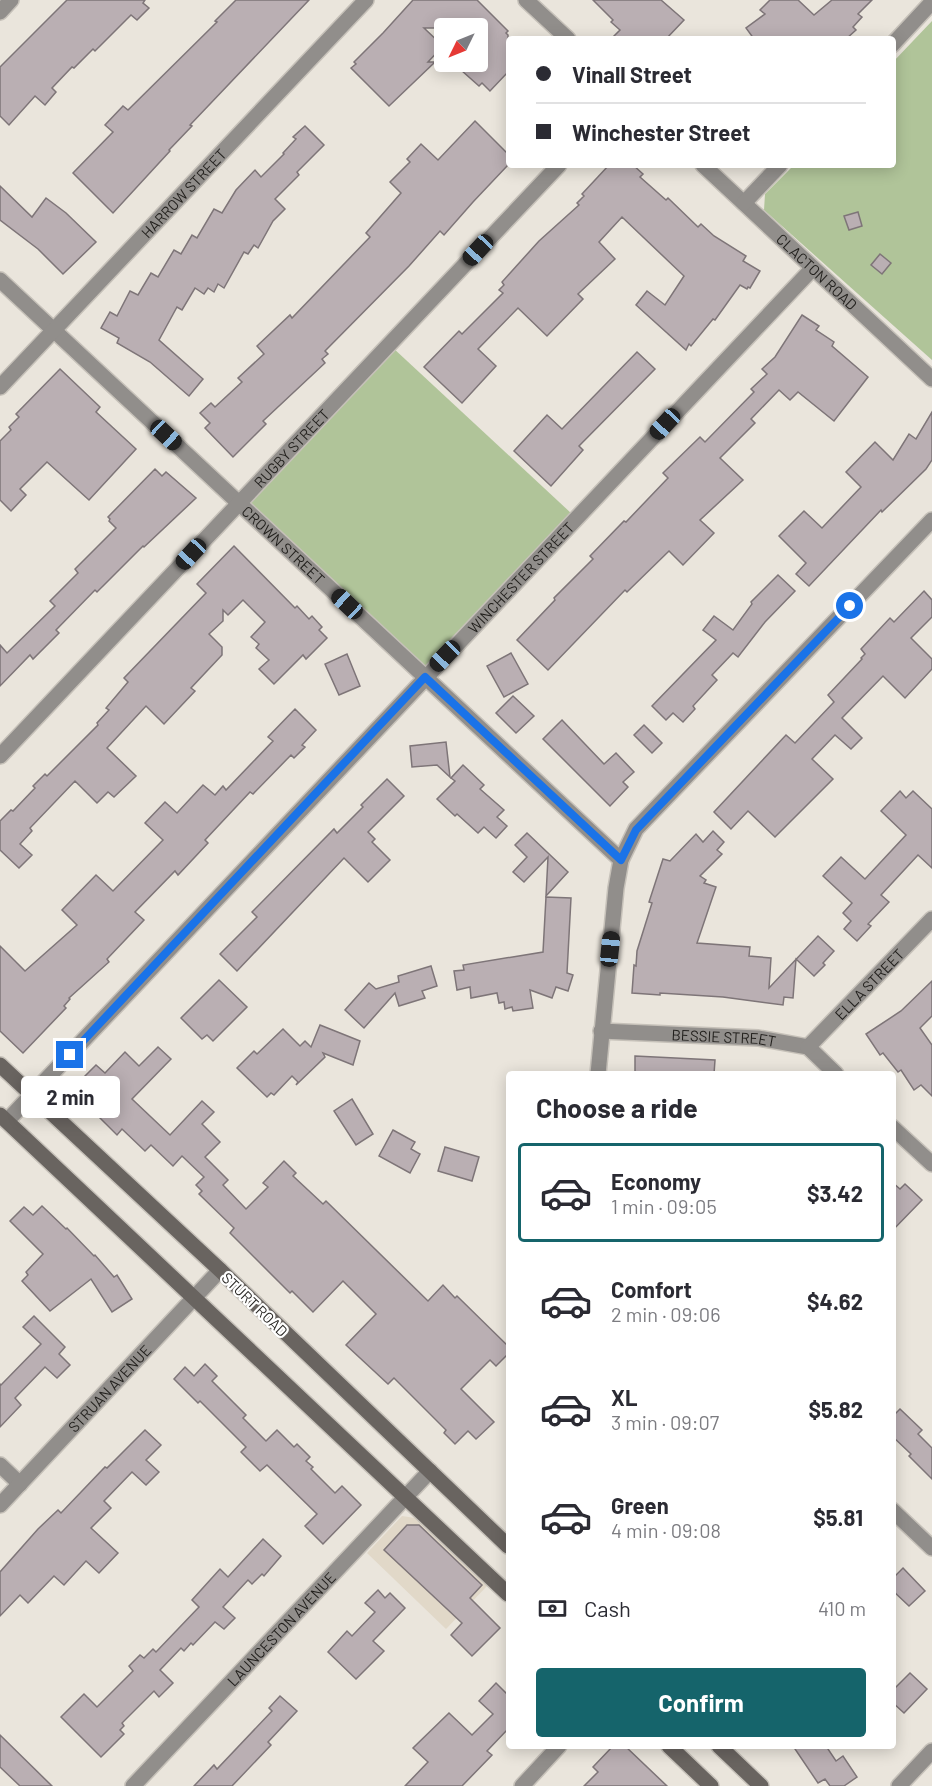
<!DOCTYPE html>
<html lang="en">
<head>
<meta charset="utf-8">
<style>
	body { margin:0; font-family:Barlow,sans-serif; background:#f7f7f7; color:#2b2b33; height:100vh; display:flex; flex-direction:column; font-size:22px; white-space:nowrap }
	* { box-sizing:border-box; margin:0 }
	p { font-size:20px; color:#7c7c81 }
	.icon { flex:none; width:33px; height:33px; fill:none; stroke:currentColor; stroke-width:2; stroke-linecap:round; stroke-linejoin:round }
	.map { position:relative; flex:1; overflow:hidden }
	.side { position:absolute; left:506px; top:1071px; width:390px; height:678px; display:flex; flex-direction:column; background:#fff; border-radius:6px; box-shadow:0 3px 15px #0003 }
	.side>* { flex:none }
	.top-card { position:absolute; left:506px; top:36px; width:390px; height:132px; border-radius:6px; box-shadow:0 3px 15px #0003; display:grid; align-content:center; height:132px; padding:0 30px; background:#fff }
	.needle { width:39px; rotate:227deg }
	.tools { position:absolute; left:434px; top:18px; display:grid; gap:12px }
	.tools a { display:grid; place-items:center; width:54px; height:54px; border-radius:6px; background:#fff; box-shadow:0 3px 15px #0003; font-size:30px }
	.end { position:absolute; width:27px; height:27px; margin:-14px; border:8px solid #1a73e8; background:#fff; box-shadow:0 0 0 3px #fff }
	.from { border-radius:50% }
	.bubble { position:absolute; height:42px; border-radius:6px; background:#fff; box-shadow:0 3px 15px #0003; font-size:20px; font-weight:700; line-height:42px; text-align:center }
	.car { position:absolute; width:18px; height:36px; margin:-18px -9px; border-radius:8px; box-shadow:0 0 4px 2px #0007; background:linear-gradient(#222 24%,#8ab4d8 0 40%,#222 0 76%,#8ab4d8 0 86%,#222 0) }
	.top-card b { display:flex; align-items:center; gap:21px; height:57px; font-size:22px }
	.top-card b+b { border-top:2px solid #e1e1e2 }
	.top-card i { width:15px; height:15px; background:#2b2b33 }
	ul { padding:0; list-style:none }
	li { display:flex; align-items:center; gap:18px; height:99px; margin:0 12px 9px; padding:0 18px; border:3px solid transparent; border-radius:6px }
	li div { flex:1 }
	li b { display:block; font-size:22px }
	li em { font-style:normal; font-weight:700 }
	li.current { border-color:#15646b }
	li>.icon { width:54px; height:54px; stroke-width:1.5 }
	h2 { padding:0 30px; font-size:27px; line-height:72px }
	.pay { display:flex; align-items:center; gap:15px; height:66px; padding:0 30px; font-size:22px }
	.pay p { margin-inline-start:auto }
	.button { display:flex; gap:12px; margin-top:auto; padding:12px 30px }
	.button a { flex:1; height:69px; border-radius:6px; background:#15646b; color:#fff; font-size:24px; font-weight:700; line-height:69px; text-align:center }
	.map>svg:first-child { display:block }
</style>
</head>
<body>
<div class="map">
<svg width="932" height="1786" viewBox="0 0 932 1786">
	<rect width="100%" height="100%" fill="#eae5dc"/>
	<path fill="#e1d8c8" d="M402 1516 415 1518 487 1586 446 1629 367 1553Z"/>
	<g fill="#b0c499">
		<path d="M932 21V360L764 210 765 194 794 165H892L893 62Z"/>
		<path d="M392 347 572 514 422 675 242 505Z"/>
	</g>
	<g fill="#baafb3" stroke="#7e7578" stroke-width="1.5">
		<path d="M67 0H145L143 3 149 8 137 20 131 15 95 51 93 49 74 68 72 67 52 88 56 92 45 105 35 96 9 125 0 116V67Z"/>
		<path d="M236 0H309L190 125 192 126 169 150 170 151 113 213 73 173 113 132 105 125 123 106 128 110 217 22 215 21Z"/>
		<path d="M413 0H477L508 31 506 33 508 35V72L490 91 482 83 479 86 452 62H477V28H424L443 46 428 62H435L389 106 351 68 356 64 354 62 383 33Z"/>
		<path d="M593 0H661L684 20 666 39H611L620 30 611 22 613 20Z"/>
		<path d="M770 0H798L814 15 832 0H872L858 14 862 17 853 27 856 30 846 39H754L746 28 765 14 760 10Z"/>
		<path d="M475 121 508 154V165L473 202 444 235 440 231 409 266 325 351 328 354 322 359 325 363 263 421 266 424 233 457 205 428 210 423 200 413 211 403 215 407 242 382 238 378 264 354 257 346 290 315 292 318 370 237 366 233 401 193 390 182 410 162 407 159 421 144 438 160Z"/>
		<path d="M305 126 324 145 297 172 299 175 275 199 285 209 273 221 258 248 254 245 248 254 244 252 224 288 218 284 214 292 208 288 204 294 195 288 182 310 177 307 159 340 203 379 189 396 150 362 117 343 119 338 101 328 110 312 117 316 130 291 138 295 151 273 158 277 174 250 181 254 192 235 197 238 214 209 222 213 236 190 255 170 261 177 284 154 283 153 296 139 293 137Z"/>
		<path d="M609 165H633L643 174 640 177 666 200 668 198 698 227 701 224 714 236 746 256 743 261 760 271 750 288 748 287 747 289 740 285 715 320 713 319 691 346 689 344 686 350 636 305 647 291 665 305 684 276 622 217 599 242 615 259 578 294 583 299 547 336 518 308 478 349 496 366 462 403 424 367 459 331 462 334 503 293 499 290 504 285 502 282 539 241 579 205 577 203 584 196 582 194Z"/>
		<path d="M0 186 32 217 46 198 66 213 96 242 63 274 38 249 0 220Z"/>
		<path d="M858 212 862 226 849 230 844 216Z"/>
		<path d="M880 254 891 263 882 274 871 265Z"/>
		<path d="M802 315 819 326 816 330 834 342 832 346 868 377 834 421 798 392 790 400 779 390 751 419 755 423 720 458 743 480 700 520 714 533 683 565 669 551 627 592 625 590 548 670 517 640 555 600 554 598 593 559 590 556 624 521 626 522 668 478 663 473 700 437 705 442 754 392 751 389 767 374 762 369 775 357Z"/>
		<path d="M637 352 655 369 579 446 583 450 551 486 514 451 547 415 562 429Z"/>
		<path d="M60 369 100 407 96 412 136 449 89 500 47 462 20 489 26 495 11 511 0 500V441L11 430 9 427 19 417 16 414Z"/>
		<path d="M932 412V460L926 469 882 512 881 510 809 586 796 574 806 563 779 536 804 511 822 528 861 487 846 472 875 442 893 460 909 434 916 439Z"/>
		<path d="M155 469 162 476 166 472 196 498 144 547 143 546 97 592 95 590 56 630 59 633 33 659 30 655 0 686V645L7 653 55 606 50 601 78 573 75 569 116 528 109 521 110 519 108 517Z"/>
		<path d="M234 546 295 608 297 606 309 619 312 616 322 627 319 630 327 638 306 659 303 655 274 684 259 669 269 660 256 648 259 644 251 637 265 622 243 600 228 615 223 610V621L209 634 222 647V655L191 688 195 691 164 724 146 706 107 748 136 776 114 797 108 792 97 803 75 781 30 828 32 831 20 844 32 855 19 868 0 850V821L11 810 13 811 35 788 33 786 45 774 47 776 98 725 97 723 109 710 106 708 128 682 124 678 206 593 197 584Z"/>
		<path d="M778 575 795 591 765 622 738 657 733 653 712 675 717 680 693 706 695 709 683 722 673 713 666 720 652 706 716 640 703 630 714 616 733 630 752 604 751 602Z"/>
		<path d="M924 591 932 600V617L911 638 932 659V669L905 698 883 676 842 718 862 738 851 749 835 735 812 759 833 779 775 837 748 811 731 829 714 812 786 735 795 743 834 702 828 695 862 659 861 658 865 654 861 649 890 618 894 622Z"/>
		<path d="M511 653 528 684 504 697 487 666Z"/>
		<path d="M347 654 360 686 339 695 325 664Z"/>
		<path d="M513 696 534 716 516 733 496 713Z"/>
		<path d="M295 709 316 730 302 745 305 747 294 758 291 755 253 794 250 792 205 840 208 843 178 875 175 871 135 912 144 920 107 959 109 962 69 998 70 999 64 1006 66 1008 23 1053 0 1031V946L25 971 77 925 62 910 96 875 113 891 163 840 145 823 165 802 177 813 203 785 215 795 223 786 226 790 273 741 268 737Z"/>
		<path d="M562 720 604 764 616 753 634 772 623 782 628 787 610 806 543 739Z"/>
		<path d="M644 725 662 743 652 753 634 735Z"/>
		<path d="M446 742 450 777 437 765 412 767 410 746Z"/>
		<path d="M463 765 484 785 480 789 504 810 497 817 507 826 496 838 484 827 478 833 457 814 455 816 437 799 455 781 451 778Z"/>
		<path d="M387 779 404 796 368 832 375 839 372 842 390 860 368 882 344 858 237 971 220 954 257 917 252 912 334 829 337 833 363 807 361 805Z"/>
		<path d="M900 791 906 798 913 791 932 809V868L918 855 881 895 889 902 868 924 871 926 857 941 844 929 851 921 843 913 852 903 823 876 841 857 865 879 906 835 881 811Z"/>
		<path d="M713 831 724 842 717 850 722 854 700 876 706 880 704 883 716 887 697 943 750 947 749 956 771 958 769 988 818 936 834 951 823 963 825 965 814 976 796 959 793 998 784 997 783 1005 723 997 660 993V995L632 993 634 965 636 966 637 951 652 903 649 902 663 859 670 861 696 834 703 842Z"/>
		<path d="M527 833 568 872 546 896 548 857 524 882 513 872 527 857 515 845Z"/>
		<path d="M546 897 571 898 567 973 573 975 568 991 556 987 552 998 530 990 533 1008 513 1011 512 1007 505 1009 504 1002 499 1003 497 993 471 998 470 987 457 990 454 971 464 970 463 965 543 952Z"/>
		<path d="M431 966 437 986 422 991 425 998 399 1006 395 993 364 1028 345 1010 369 983 376 989 399 982 398 976Z"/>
		<path d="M219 980 247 1007 213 1041 207 1035 202 1039 181 1018Z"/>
		<path d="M932 981V1016L920 1028 932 1045V1096L921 1085 914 1090 901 1070 898 1072 883 1053 880 1055 866 1034 901 1011Z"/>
		<path d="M320 1025 360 1041 353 1065 323 1053 325 1057 296 1085 298 1082 292 1076 274 1095 271 1093 267 1097 237 1068 254 1051 257 1054 283 1029 300 1046 305 1041 311 1047Z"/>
		<path d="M158 1047 171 1059 132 1099 170 1135 202 1101 214 1112 202 1124 220 1142 205 1157 228 1180 223 1185 246 1209 268 1187 263 1183 284 1161 296 1173 293 1176 323 1204 326 1201 428 1301 443 1285 455 1298 457 1296 508 1346V1354L496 1366 490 1360 461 1389 494 1422 476 1439 468 1431 455 1444 444 1433 446 1430 394 1378 388 1384 346 1345 376 1314 343 1281 313 1312 292 1291 290 1293 230 1233 234 1228 199 1194 202 1191 196 1185 204 1177 182 1156 173 1166 151 1145 145 1151 122 1129 117 1135 90 1108 98 1100 79 1082 96 1065 105 1073 125 1052 139 1066Z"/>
		<path d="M635 1056 715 1060 714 1074H635Z"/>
		<path d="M352 1099 373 1134 356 1145 334 1111Z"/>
		<path d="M393 1130 415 1142 411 1149 420 1154 410 1173 379 1156Z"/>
		<path d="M445 1147 479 1157 472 1181 438 1171Z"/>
		<path d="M892 1182 900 1189 905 1184 922 1200 892 1231Z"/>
		<path d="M42 1206 66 1229 67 1228 94 1256 95 1255 114 1277 117 1275 132 1299 112 1312 91 1279 50 1311 22 1281 28 1275 26 1272 43 1254 10 1221 24 1207 33 1215Z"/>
		<path d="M34 1316 65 1347 59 1354 70 1365 57 1378 45 1367 15 1398 21 1405 0 1427V1384L1 1385 41 1344 23 1327Z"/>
		<path d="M205 1364 217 1376 212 1381 246 1415 243 1418 266 1441 277 1430 294 1447 297 1444 310 1457 306 1461 313 1467 311 1469 335 1493 342 1486 361 1505 323 1544 305 1526 317 1514 267 1465 260 1471 241 1452 246 1447 200 1401 198 1403 174 1379 185 1367 194 1376Z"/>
		<path d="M900 1409 922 1430 918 1434 932 1448V1479L909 1456 911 1454 892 1436V1417Z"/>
		<path d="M145 1430 161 1445 146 1460 159 1472 146 1485 132 1472 104 1501 111 1508 91 1528 118 1553 99 1573 86 1561 64 1585 54 1576 28 1603 20 1595 0 1616V1572L38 1529 58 1510 61 1513 105 1467 107 1468Z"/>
		<path d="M407 1525H419L482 1585 470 1598 500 1628 472 1656 451 1635 462 1623 384 1550Z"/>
		<path d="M263 1539 281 1556 264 1576 262 1574 252 1584 248 1580 223 1607 235 1618 224 1629 215 1622 193 1645 191 1643 184 1651 181 1648 160 1670 173 1683 159 1697 154 1691 122 1723 124 1726 120 1730 124 1734 101 1757 61 1717 84 1694 97 1707 133 1671 129 1666 140 1655 144 1658 153 1649 156 1652 199 1607 192 1600 220 1569 228 1577Z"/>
		<path d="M903 1568 925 1591 909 1606 892 1590V1579Z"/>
		<path d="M378 1590 385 1598 390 1593 405 1608 373 1641 384 1651 356 1679 328 1652 347 1631 352 1636 375 1612 365 1603Z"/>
		<path d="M910 1673 927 1689 904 1713 892 1702V1691Z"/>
		<path d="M496 1683 508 1695V1729L487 1751 492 1755 462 1786H405L428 1762 413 1748 449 1713 472 1735 493 1714 479 1701Z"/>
		<path d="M280 1696 297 1711 268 1742 271 1745 232 1786H194L214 1765 217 1769 272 1711 269 1708Z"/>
		<path d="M0 1735 52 1786H20L0 1767Z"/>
		<path d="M613 1746H625L667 1786H584L598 1772 593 1767Z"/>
		<path d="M793 1746H826L836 1761 843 1756 857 1777 844 1786H830L825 1779 818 1783Z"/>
	</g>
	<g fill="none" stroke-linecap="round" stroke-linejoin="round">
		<g stroke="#c6c1b9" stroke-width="18">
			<g id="street">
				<path d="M526 0 568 39"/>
				<path d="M0 12 11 0"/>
				<path d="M892 45 932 2"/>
				<path id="s1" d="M703 165 932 379"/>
				<path d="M744 203 780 165"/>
				<path id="s2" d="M0 280 621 860"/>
				<path id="s3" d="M0 387 366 0"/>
				<path id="s4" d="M0 756 559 165"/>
				<path id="s5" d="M601 1031 758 1038 808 1047 836 1074"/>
				<path id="s6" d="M808 1047 932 919"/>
				<path d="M598 1074 616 888 621 860 636 829 932 520"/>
				<path id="s7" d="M7 1121 813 268"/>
				<path d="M892 1127 932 1164"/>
				<path d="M0 1465 20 1484"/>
				<path id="s8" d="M0 1505 220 1270"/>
				<path d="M892 1510 932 1548"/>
				<path id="s9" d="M133 1786 430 1471"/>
				<path d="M522 1786 559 1746"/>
				<path d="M899 1786 932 1751"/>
			</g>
		</g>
		<g stroke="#c6c1b9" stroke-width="18">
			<g id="secondary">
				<path d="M0 1065 220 1270 508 1546"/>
				<path d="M0 1115 508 1594"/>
				<path d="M669 1746 711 1786"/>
				<path d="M719 1746 761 1786"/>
			</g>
		</g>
		<use href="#street" stroke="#918e8b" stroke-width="15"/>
		<use href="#secondary" stroke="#696460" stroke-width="15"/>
	</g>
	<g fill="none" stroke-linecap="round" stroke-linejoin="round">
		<path stroke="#1a73e8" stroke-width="8" d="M70 1055 425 677 621 860 636 830 850 606"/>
	</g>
	<g text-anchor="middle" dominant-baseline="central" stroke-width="4.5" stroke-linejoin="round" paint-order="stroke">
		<g font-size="15" fill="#211f1c" stroke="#fff">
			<text stroke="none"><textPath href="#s3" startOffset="267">HARROW STREET</textPath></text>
			<text stroke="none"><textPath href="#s1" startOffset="156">CLACTON ROAD</textPath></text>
			<text stroke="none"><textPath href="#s4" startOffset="424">RUGBY STREET</textPath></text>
			<text stroke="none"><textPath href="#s2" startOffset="388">CROWN STREET</textPath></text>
			<text stroke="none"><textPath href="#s7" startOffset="748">WINCHESTER STREET</textPath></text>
			<text stroke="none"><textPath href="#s6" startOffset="88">ELLA STREET</textPath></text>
			<text stroke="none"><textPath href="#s5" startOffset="123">BESSIE STREET</textPath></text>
			<text transform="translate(255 1304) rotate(44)">STURT ROAD</text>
			<text stroke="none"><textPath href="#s8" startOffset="160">STRUAN AVENUE</textPath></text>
			<text stroke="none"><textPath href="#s9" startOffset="216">LAUNCESTON AVENUE</textPath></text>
		</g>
	</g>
</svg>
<div class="tools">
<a><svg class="needle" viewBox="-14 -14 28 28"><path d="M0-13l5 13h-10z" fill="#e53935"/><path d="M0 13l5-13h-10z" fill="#7c7c81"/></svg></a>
</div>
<i class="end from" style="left:850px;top:606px"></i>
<i class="end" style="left:70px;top:1055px"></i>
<div class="bubble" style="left:21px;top:1076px;width:99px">2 min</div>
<i class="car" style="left:478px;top:250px;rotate:223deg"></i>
<i class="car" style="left:665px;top:424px;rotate:223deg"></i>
<i class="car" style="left:166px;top:435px;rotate:133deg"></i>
<i class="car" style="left:191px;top:554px;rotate:223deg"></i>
<i class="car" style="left:347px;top:604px;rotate:313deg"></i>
<i class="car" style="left:445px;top:656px;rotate:224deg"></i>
<i class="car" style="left:610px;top:949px;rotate:6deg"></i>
<div class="top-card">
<b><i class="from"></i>Vinall Street</b>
<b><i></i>Winchester Street</b>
</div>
<section class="side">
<h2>Choose a ride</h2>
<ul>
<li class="current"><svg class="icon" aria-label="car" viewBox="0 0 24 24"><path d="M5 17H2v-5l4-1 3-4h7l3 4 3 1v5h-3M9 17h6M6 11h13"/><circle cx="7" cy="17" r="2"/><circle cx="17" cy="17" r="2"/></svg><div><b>Economy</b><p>1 min · 09:05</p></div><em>$3.42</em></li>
<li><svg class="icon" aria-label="car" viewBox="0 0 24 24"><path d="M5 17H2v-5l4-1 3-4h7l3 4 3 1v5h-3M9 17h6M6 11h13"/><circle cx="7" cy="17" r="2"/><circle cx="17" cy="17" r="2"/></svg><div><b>Comfort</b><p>2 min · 09:06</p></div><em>$4.62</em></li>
<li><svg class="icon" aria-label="car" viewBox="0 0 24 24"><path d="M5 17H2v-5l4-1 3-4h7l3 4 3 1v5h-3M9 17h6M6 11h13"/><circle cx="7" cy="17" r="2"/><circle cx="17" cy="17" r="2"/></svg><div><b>XL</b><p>3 min · 09:07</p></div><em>$5.82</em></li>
<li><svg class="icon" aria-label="car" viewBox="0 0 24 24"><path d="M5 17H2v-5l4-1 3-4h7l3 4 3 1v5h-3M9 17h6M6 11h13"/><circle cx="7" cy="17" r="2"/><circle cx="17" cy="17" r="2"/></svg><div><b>Green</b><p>4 min · 09:08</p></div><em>$5.81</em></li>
</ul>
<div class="pay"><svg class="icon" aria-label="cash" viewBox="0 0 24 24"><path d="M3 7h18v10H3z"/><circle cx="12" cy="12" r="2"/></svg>Cash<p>410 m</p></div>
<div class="button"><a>Confirm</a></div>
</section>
</div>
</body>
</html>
